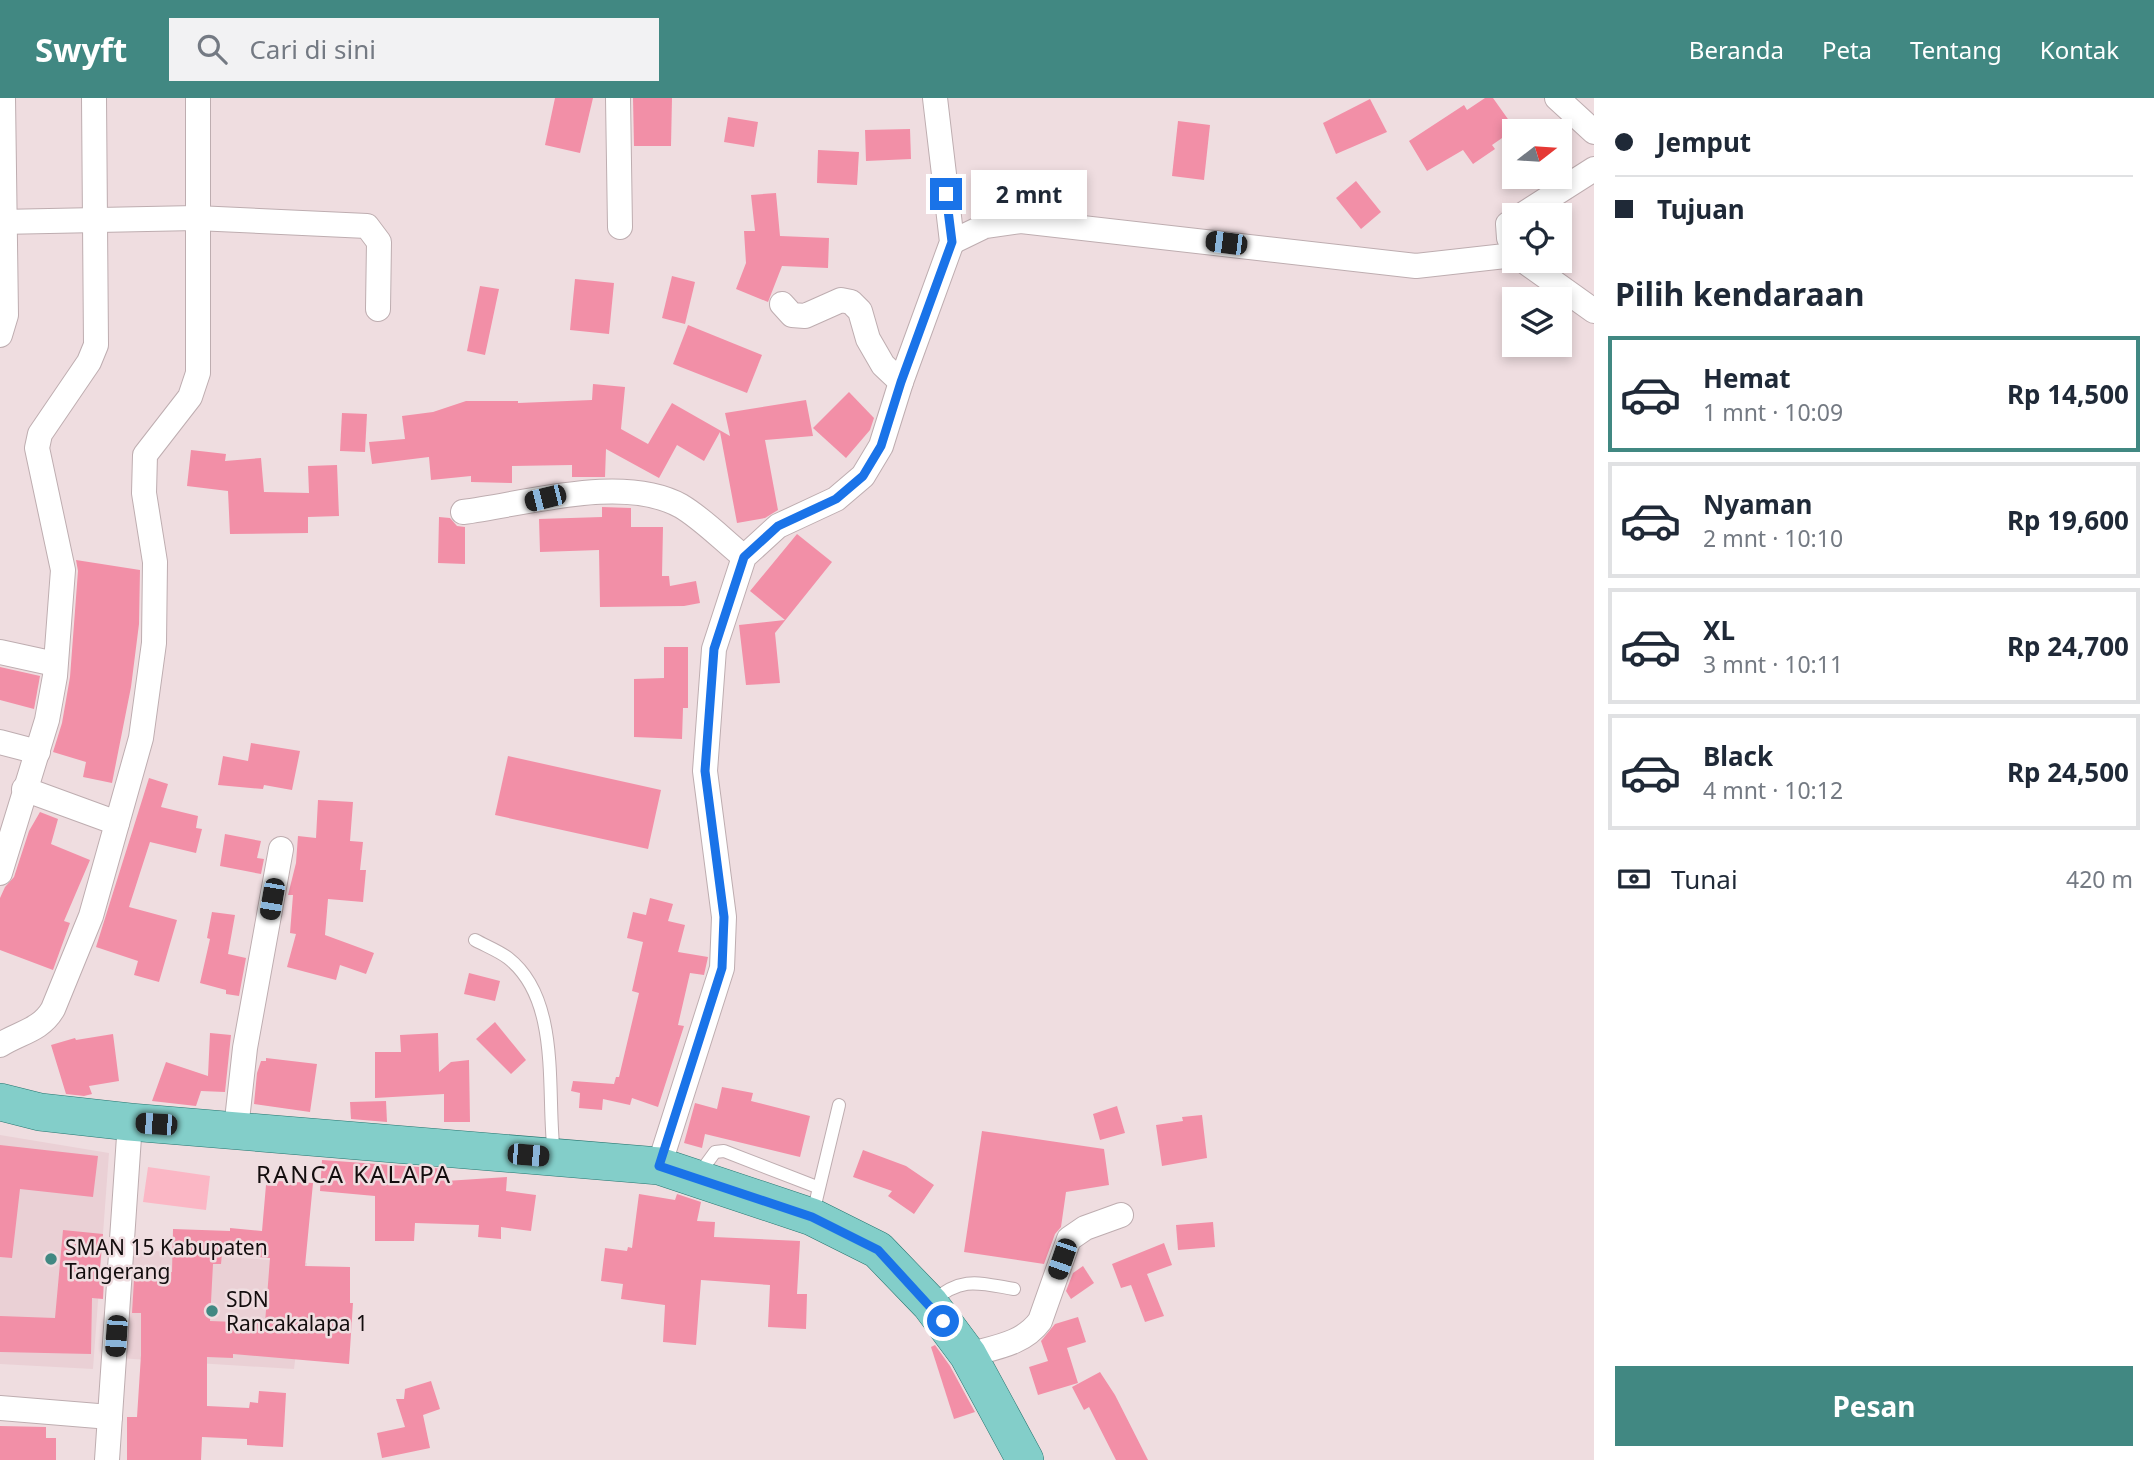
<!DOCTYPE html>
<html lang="id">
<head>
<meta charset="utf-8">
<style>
	body { margin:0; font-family:"Noto Sans",sans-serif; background:#f2f2f3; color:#1f2937; height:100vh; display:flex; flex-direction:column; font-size:26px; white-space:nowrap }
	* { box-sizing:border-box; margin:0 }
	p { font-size:23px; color:#747a83 }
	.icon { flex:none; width:38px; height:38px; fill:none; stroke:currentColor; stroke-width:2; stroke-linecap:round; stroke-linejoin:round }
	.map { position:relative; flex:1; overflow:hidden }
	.drawer { display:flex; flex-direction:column; background:#fff; width:560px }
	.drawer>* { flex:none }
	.banner { display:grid; align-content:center; height:154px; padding:0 21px; background:#fff }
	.needle { width:46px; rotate:73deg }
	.buttons { position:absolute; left:1502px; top:21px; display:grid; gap:14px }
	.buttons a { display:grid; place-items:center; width:70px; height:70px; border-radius:0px; background:#fff; box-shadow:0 4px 10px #0003; font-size:35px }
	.end { position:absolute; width:32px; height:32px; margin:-16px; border:9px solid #1a73e8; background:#fff; box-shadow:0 0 0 4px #fff }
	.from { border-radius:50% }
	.bubble { position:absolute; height:49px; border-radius:0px; background:#fff; box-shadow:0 4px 10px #0003; font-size:23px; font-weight:700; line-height:49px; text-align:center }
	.car { position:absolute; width:21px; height:42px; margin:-21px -10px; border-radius:9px; box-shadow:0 0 5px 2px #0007; background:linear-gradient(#222 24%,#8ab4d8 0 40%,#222 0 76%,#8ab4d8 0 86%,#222 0) }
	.banner b { display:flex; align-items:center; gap:24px; height:66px; font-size:26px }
	.banner b+b { border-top:2px solid #e0e1e3 }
	.banner i { width:18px; height:18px; background:#1f2937 }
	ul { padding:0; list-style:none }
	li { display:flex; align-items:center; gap:21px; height:116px; margin:0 14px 10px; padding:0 7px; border:4px solid #e0e1e3; border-radius:0px }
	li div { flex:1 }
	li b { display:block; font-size:26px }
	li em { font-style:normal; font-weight:700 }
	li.selected { border-color:#418882 }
	li>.icon { width:63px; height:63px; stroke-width:1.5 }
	h2 { padding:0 21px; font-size:32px; line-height:84px }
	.pay { display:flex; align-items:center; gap:18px; height:77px; padding:0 21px; font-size:26px }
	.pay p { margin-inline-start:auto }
	.cta { display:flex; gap:14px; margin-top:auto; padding:14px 21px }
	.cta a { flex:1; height:80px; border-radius:0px; background:#418882; color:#fff; font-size:28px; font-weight:700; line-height:80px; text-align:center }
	header { display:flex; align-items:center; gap:42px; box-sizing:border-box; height:98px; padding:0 35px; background:#418882; color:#fff }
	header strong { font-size:33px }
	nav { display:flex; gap:38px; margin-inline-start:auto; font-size:24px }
	.search { width:490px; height:63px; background:#f2f2f3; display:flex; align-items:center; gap:18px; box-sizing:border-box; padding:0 24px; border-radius:0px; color:#747a83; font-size:26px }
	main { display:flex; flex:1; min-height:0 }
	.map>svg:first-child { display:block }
</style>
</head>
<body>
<header>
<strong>Swyft</strong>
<div class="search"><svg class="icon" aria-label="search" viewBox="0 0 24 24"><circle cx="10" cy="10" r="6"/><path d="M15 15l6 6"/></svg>Cari di sini</div>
<nav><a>Beranda</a><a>Peta</a><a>Tentang</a><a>Kontak</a></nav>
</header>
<main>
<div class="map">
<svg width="1594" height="1362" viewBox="0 0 1594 1362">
	<rect width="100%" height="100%" fill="#efdde0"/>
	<g fill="#ead0d5">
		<path d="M0 1037 109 1055 93 1271 0 1266Z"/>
		<path d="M129 1151 307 1165 294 1271 118 1260Z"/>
	</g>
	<path fill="#fbb7c5" d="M148 1069 210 1078 206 1112 143 1104Z"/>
	<g fill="#f28fa7" fill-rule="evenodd">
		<path d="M555 0H593L580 55 545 47Z"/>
		<path d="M633 0H672L671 48H634Z"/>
		<path d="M1485 0H1493L1515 31 1492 47 1495 51 1473 66 1463 52 1427 73 1409 43 1464 7 1467 12Z"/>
		<path d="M1370 1 1387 34 1336 56 1323 25Z"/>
		<path d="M728 19 758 24 754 49 724 44Z"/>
		<path d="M1178 23 1210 27 1204 82 1172 78Z"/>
		<path d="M910 31 911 61 866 63 865 32Z"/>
		<path d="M818 52 859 54 857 87 817 85Z"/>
		<path d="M1356 83 1381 114 1361 131 1336 100Z"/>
		<path d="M776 95 780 138 829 140 828 170 782 168 768 204 736 191 746 165 744 133H755L751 97Z"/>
		<path d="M672 178 695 184 685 226 662 220Z"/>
		<path d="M575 181 614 185 609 236 570 232Z"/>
		<path d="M480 188 499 191 485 257 467 253Z"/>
		<path d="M688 227 762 257 747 295 673 266Z"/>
		<path d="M593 286 625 289 621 331 648 346 672 305 730 338 725 315 806 302 813 338 765 342 778 412 765 420 737 425 720 334 704 363 677 347 659 380 606 351 605 379H572V367L512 368V385L471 384V378L431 382 429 359 372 366 369 344 405 341 402 318 433 314 466 303H518V305L592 302Z"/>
		<path d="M849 294 874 320 870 332 846 360 813 330Z"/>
		<path d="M342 315 367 316 365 354 340 353Z"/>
		<path d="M191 352 226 356 225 363 261 360 264 394 309 395 308 368 337 367 339 418 308 419V435L230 436 228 393 187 388Z"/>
		<path d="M602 409 631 410V429H663L662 478H669L670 488 696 483 700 505 684 508 600 509 599 452 540 454 539 421 602 419Z"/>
		<path d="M439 419 450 420 457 428 465 429V466L438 465Z"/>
		<path d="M797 436 832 464 775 535 780 585 746 587 739 527 785 522 750 493Z"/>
		<path d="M76 462 140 472 139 526 131 589 112 685 83 679 86 664 53 654 62 625 70 579 78 473Z"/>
		<path d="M664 549H688V610H683L682 641 634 639V581L664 580Z"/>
		<path d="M0 569 40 578 34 611 0 602Z"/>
		<path d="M251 645 300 653 292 692 264 687 263 691 218 687 223 658 248 663Z"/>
		<path d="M508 658 661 692 648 751 495 717Z"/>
		<path d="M149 680 168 686 161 709 198 718 196 730 202 731 196 755 150 744 129 809 177 822 159 884 134 877 138 863 96 849Z"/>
		<path d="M318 702 353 704 350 743 363 744 360 772H366L363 804 328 801 325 837 374 855 366 876 340 867 336 882 287 869 296 836 290 835 293 797H288L296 765 298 738 316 740Z"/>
		<path d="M40 714 58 721 51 746 90 762 64 823 70 825 53 872 0 852V800L5 789 14 779 29 733Z"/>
		<path d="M225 736 261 743 257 760 264 761 261 776 220 768Z"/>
		<path d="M650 800 673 806 668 823 685 827 678 854 708 859 704 877 690 875 678 927 684 928 658 1009 632 1000 630 1007 603 1001 602 1012 579 1010 580 995 571 993 573 983 614 986 616 979H619L639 895 632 893 643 844 627 840 633 814 646 817Z"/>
		<path d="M212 814 235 817 228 856 246 860 239 898 226 896V892L200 885 210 841 207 840Z"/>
		<path d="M469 875 500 883 495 903 464 896Z"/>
		<path d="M495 924 526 962 511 976 476 941Z"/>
		<path d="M210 935 231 937 225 994 201 993 196 1008 152 1003 166 964 208 978Z"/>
		<path d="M438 935 439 974 451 964 469 962 470 1024H444V996L375 1000V954H401L400 937Z"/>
		<path d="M113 936 119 983 89 988 92 996 84 998 66 996 51 947 75 940 76 942Z"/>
		<path d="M266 960 317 966 310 1014 254 1006 257 975 261 963H266Z"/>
		<path d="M722 989 753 995 751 1003 810 1018 800 1059 705 1036 702 1050 684 1045 695 1005 717 1011Z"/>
		<path d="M386 1003 387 1024 351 1021 350 1004Z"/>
		<path d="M1117 1008 1125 1035 1100 1042 1093 1016Z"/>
		<path d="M1202 1017 1207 1060 1162 1068 1156 1027 1183 1023 1182 1019Z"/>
		<path d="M982 1033 1104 1051 1109 1087 1066 1094 1061 1129 1055 1136 1044 1166 964 1154Z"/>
		<path d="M0 1047 98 1058 93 1099 20 1091 12 1160 0 1159Z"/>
		<path d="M863 1052 906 1068 934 1087 914 1116 888 1098 892 1093 853 1079Z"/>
		<path d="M322 1062 447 1071 446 1083 507 1079 506 1093 536 1097 531 1133 501 1129V1141L478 1139 479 1127 415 1125 414 1143H375V1098L320 1093Z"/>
		<path d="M277 1083 313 1085 305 1168 350 1169V1205H353L349 1266 233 1256V1260L207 1259V1308L249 1310 250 1304 258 1305 259 1293 286 1295 283 1349 247 1347V1341L202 1339 201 1362H127V1319H137L141 1257V1215H132L134 1182 167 1183V1174H172L173 1131 230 1133V1130L262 1133 266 1087 277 1088ZM222 1156 270 1160 265 1225 210 1223 213 1166H221Z"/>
		<path d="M639 1096 675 1102 677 1096 701 1104 697 1123 715 1124 714 1139 800 1143 797 1196H807L806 1231 768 1229 770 1187 701 1182 696 1247 663 1244 665 1207 621 1201 623 1186 601 1183 605 1150 627 1153 628 1149 632 1150Z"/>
		<path d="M1213 1124 1215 1149 1178 1152 1176 1127Z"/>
		<path d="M63 1132 103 1136 99 1181 104 1182 103 1201 92 1200 91 1256 0 1254V1218L55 1220Z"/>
		<path d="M1164 1145 1172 1167 1147 1176 1164 1218 1145 1224 1131 1187 1121 1190 1112 1166Z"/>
		<path d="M1083 1168 1094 1185 1071 1201 1066 1193 1073 1175Z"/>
		<path d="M1078 1219 1086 1244 1067 1250 1078 1285 1038 1297 1029 1269 1048 1263 1041 1243 1055 1226Z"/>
		<path d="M935 1247 950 1268 975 1314 954 1321 931 1249Z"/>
		<path d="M1100 1274 1115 1297 1148 1362H1116L1089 1309 1084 1312 1072 1289Z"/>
		<path d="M431 1283 440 1311 423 1317 430 1350 382 1360 377 1335 405 1329 396 1301H404L405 1291Z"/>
		<path d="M0 1328 46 1329V1340H56V1362H0Z"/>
	</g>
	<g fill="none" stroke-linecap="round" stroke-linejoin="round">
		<g stroke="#beadb0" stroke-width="14">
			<g id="service">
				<path d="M475 842C486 848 499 853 508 860 562 902 546 996 554 1056"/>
				<path d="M699 1076 715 1054 724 1053 817 1089"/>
				<path d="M813 1115 839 1007"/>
				<path d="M933 1203C962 1178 979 1185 1014 1191"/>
			</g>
		</g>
		<g stroke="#beadb0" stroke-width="26">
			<g id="minor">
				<path d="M618 0 620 129"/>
				<path d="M1557 0 1594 34"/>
				<path d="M1522 117 1594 71"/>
				<path d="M1514 122 1508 126 1509 140 1514 152"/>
				<path d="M0 124 196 120 367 128 379 144 378 211"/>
				<path d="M952 144 985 128 1021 123 1416 168 1514 157"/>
				<path d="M1524 163 1594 213"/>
				<path d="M782 206 792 217 805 218 841 202 851 204 860 213 868 241 883 267 901 284"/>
				<path d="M0 237 6 217 3 0"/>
				<path d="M463 414C526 406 623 376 681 408 703 421 724 443 744 459"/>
				<path d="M0 554 55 566"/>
				<path d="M0 644 38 654"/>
				<path d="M24 691 117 725"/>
				<path d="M0 775 47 622 55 578 63 472 37 350 40 336 89 264 96 247 94 0"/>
				<path d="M0 947C20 934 40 933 53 911L91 818 141 640 154 545 155 464 144 395 145 357 190 299 198 275V0"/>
				<path d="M236 1031 245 950 281 751"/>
				<path d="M659 1068 722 870 724 819 705 673 714 551 744 459 778 428 836 401 863 378 881 348 901 284 952 144 935 0"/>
				<path d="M968 1257C996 1249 1023 1246 1040 1223L1069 1141 1085 1130 1121 1117"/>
				<path d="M0 1310 110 1319"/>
				<path d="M107 1362 130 1024"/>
			</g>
		</g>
		<g stroke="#267670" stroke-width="38">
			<path id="primary" d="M0 1004 40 1014 130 1024 659 1068 812 1119 878 1152 930 1206 968 1257 1025 1362"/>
		</g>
		<use href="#service" stroke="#fff" stroke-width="12"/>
		<use href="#minor" stroke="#fff" stroke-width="24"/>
		<use href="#primary" stroke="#83cec9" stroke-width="37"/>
	</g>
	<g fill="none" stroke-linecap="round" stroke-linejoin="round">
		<path stroke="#1a73e8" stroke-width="9" d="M943 1223 878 1152 812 1119 659 1068 722 870 724 819 705 673 714 551 744 459 778 428 836 401 863 378 881 348 901 284 952 144 946 96"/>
	</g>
	<g fill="#418882" stroke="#efdde0" stroke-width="2.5">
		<circle cx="51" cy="1161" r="7"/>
		<circle cx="212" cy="1213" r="7"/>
	</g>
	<g text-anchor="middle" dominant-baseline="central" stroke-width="5" stroke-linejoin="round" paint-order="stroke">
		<g font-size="21" fill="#130d0e" stroke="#efdde0" text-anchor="start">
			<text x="65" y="1149">SMAN 15 Kabupaten<tspan x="65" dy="24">Tangerang</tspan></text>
			<text x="226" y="1201">SDN<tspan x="226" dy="24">Rancakalapa 1</tspan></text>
		</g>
		<g font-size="24" letter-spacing="2" fill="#130d0e" stroke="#efdde0">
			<text x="354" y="1075">RANCA KALAPA</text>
		</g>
	</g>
</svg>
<div class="buttons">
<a><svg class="needle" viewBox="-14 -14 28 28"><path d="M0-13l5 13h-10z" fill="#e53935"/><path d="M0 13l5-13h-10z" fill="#747a83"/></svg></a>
<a><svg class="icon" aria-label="locate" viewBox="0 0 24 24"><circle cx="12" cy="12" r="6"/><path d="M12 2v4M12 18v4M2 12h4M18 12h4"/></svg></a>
<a><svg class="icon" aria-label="layers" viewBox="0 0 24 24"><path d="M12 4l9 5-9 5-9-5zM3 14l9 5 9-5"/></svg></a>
</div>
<i class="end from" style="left:943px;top:1223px"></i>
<i class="end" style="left:946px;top:96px"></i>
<div class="bubble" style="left:971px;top:72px;width:116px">2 mnt</div>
<i class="car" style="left:1226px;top:145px;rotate:277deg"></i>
<i class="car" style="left:545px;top:400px;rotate:256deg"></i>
<i class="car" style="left:272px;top:801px;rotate:190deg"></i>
<i class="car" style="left:156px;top:1026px;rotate:274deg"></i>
<i class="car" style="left:528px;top:1057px;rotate:95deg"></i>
<i class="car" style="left:1062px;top:1161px;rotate:199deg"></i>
<i class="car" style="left:116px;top:1238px;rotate:184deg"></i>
</div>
<section class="drawer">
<div class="banner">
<b><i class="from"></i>Jemput</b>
<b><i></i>Tujuan</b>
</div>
<h2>Pilih kendaraan</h2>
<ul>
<li class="selected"><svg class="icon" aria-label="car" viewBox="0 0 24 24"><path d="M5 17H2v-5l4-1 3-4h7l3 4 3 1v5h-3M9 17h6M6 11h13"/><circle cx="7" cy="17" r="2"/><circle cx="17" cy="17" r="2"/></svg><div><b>Hemat</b><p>1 mnt · 10:09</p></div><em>Rp 14,500</em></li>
<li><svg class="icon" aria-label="car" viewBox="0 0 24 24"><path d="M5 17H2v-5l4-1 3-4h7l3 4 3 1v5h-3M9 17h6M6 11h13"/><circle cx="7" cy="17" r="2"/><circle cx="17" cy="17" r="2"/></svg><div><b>Nyaman</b><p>2 mnt · 10:10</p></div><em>Rp 19,600</em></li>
<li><svg class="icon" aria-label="car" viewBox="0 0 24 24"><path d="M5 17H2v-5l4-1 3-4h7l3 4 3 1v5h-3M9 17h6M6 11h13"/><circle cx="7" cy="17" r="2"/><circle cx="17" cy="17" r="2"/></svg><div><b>XL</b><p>3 mnt · 10:11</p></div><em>Rp 24,700</em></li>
<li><svg class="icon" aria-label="car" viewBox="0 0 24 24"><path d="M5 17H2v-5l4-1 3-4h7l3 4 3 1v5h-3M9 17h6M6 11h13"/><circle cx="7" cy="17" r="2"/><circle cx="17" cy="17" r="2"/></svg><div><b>Black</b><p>4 mnt · 10:12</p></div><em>Rp 24,500</em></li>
</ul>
<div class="pay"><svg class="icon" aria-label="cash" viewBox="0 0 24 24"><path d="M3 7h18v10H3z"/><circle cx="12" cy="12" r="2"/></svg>Tunai<p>420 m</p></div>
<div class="cta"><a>Pesan</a></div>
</section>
</main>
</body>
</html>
